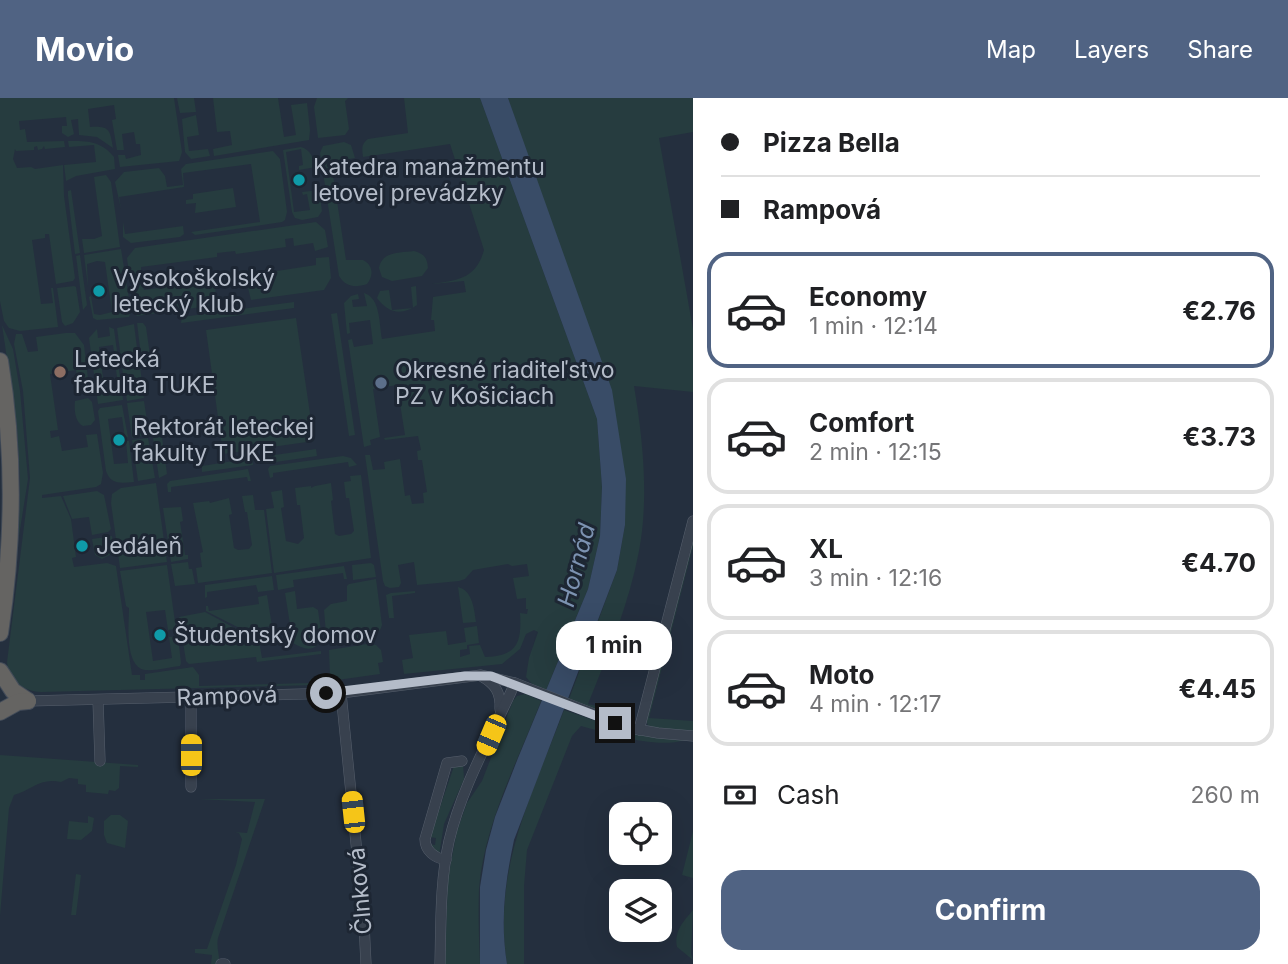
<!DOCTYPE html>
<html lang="en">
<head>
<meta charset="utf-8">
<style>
	body { margin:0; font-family:Inter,sans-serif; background:#f2f2f2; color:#202124; height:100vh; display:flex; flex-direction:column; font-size:26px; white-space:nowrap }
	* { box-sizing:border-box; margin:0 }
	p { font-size:23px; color:#757577 }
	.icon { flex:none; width:38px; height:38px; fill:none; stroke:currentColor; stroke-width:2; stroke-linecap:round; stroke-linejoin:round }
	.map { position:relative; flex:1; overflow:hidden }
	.panel { display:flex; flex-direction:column; background:#fff; width:595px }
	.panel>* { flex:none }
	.top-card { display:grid; align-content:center; height:154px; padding:0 28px; background:#fff }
	.fabs { position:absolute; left:609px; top:704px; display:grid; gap:14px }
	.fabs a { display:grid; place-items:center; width:63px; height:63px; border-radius:14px; background:#fff; box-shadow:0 7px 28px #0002; font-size:35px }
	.end { position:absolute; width:32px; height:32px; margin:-16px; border:9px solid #b4bcc9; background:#111; box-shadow:0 0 0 4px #111 }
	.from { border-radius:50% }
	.bubble { position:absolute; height:49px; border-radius:21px; background:#fff; box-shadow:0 7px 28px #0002; font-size:23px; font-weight:700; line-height:49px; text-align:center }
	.car { position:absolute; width:21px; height:42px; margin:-21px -10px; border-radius:9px; box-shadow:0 0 5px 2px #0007; background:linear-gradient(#f5c518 24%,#345 0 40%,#f5c518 0 76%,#345 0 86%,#f5c518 0) }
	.top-card b { display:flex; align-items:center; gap:24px; height:66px; font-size:26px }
	.top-card b+b { border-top:2px solid #e0e0e0 }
	.top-card i { width:18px; height:18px; background:#202124 }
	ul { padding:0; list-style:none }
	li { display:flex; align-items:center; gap:21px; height:116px; margin:0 14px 10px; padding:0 14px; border:4px solid #e0e0e0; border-radius:21px }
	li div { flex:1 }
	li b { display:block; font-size:26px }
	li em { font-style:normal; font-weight:700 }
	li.on { border-color:#506383 }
	li>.icon { width:63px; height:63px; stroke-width:1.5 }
	.pay { display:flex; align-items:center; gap:18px; height:77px; padding:0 28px; font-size:26px }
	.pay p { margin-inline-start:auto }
	.cta { display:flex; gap:14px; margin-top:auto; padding:14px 28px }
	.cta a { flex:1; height:80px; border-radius:21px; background:#506383; color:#fff; font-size:28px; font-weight:700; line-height:80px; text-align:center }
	header { display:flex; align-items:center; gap:42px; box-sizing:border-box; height:98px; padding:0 35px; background:#506383; color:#fff }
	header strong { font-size:33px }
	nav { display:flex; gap:38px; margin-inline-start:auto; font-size:24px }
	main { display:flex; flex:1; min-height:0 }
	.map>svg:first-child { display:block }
</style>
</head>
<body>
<header>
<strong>Movio</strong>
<nav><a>Map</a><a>Layers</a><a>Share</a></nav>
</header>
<main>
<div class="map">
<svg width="693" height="866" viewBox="0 0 693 866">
	<rect width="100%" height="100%" fill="#242f3e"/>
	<g fill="#263c3f">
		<path d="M0 0H174L182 54 179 63 120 69 118 57H125L126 61 141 57 140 46H136L134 34 122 36 124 52H117L112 22 116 21 114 7 88 11 90 29C110 28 110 32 113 50L97 39 79 37 78 21 71 22 74 36 68 39 62 35V28H67L66 19 19 23 20 32 25 31 27 44 64 43 65 49 45 51 44 48 42 51 38 52 37 48 34 49V52L16 53 15 51 13 61 17 70 31 69 35 71 63 67 64 98 75 180 73 183 56 186 49 136H45V140L32 142 41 206 53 205 51 190H53L58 229 20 233 9 230 4 223 0 203Z"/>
		<path d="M177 0H194L196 14 180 15Z"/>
		<path d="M213 0H278L284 39 296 37 291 7 307 5 310 32 309 42 214 58 213 51 232 47 230 33 217 34Z"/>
		<path d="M317 0H348L345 3 349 31 345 37 318 40 314 9Z"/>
		<path d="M404 0H480L597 321 602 389 600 438 588 491 546 592 532 586 526 579 529 560 538 534 534 532 526 536 520 551 502 566 404 576 402 562 413 560 409 537 446 533 448 547 466 544 464 530 477 528 479 545 467 547V551L460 552V559L470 556 469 548 480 547 485 559C517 558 522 545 520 515L527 516 528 511H526V500L517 501 513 480 529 478 527 466 512 468 508 466 473 472 465 481 459 483 417 487 414 464 398 467 401 485 399 489 390 490 385 488 383 483 365 357H370L373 372 385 371 384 364 400 361 405 398 410 397 412 406 424 405 423 395 427 394 422 362H418L417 353 421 352 418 338 385 342 384 340 405 337 397 287 373 291 380 339 370 342 371 347 364 349 348 242 352 241 354 249 373 246 370 222 349 225 350 235 347 236 344 205 351 198 358 196 359 201 352 202 353 209 367 208 364 195C381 200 379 227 382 241L435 233 434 222H431L433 199 466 194 464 183 432 186C458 182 476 181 484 152L450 46 363 59C362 51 361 46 368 41L408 35Z"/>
		<path d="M508 0H693V34L659 40 693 231V294L634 288C643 341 649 400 639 453 629 506 608 556 588 606L630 616 628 625 618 621 615 617 589 610 569 601 617 472 625 427 520 38Z"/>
		<path d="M196 17 199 37 187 39 189 53 208 51 210 58 191 61 185 54 182 21Z"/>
		<path d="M68 43C88 43 101 43 114 59L115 71 76 78 66 83 64 67 96 64 94 47 69 49Z"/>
		<path d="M344 44 351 47 355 60 331 64 346 162H363C373 167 374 177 367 186 355 190 346 189 339 178L320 55 323 48Z"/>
		<path d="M301 49C311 52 313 60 316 69L299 72V68L303 67 301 51 286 54 294 114 310 112 307 96 303 97 302 94 319 92 322 113 318 119 302 122 295 120 292 114 283 52Z"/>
		<path d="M273 53 280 61 287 114 285 122 282 124 195 137 191 134 260 124 251 66 183 75 184 89 119 99 121 111 115 84 124 74 159 70 165 78 167 89 183 87 181 71 186 66Z"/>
		<path d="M106 77 111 84 120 149 84 155 82 141H94L102 138 94 79Z"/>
		<path d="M233 90 236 109 195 115 196 105 186 106V102L193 101V96Z"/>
		<path d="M71 92 80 155 75 156 68 98V93Z"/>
		<path d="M123 124 125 136 183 128 184 136 180 139 131 145 123 139Z"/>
		<path d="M316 124 325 132 328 149 315 153 313 145 294 148 293 140 285 141 286 149 236 156 235 153 217 155V159L141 169V177L129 175 127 160 135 150Z"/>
		<path d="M121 151 131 213 129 219 97 222 93 220 89 199 91 198 94 216 100 217 112 214 105 164 97 163 87 166 88 189 84 157Z"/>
		<path d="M414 153C424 156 427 159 428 170L422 178 392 183 382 179 379 170C382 153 400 155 414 153Z"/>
		<path d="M80 157 87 207 83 212 76 158Z"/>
		<path d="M329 159 331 180 324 192 251 202 245 178 316 167V160Z"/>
		<path d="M215 182 216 207 137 218 135 215 131 189 142 184 144 192Z"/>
		<path d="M74 188 76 189 80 214 73 225 65 228 62 224 57 190Z"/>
		<path d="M416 188 417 207C401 219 387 214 377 200L380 193 389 192 392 212 413 210 411 189Z"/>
		<path d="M294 204V210L181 225 182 219Z"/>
		<path d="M337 215 355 337 349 338 331 216Z"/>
		<path d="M296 220 314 343 223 356 206 232Z"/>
		<path d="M137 225H143L146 229 151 264 142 266Z"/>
		<path d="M134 226 139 266 122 268 117 230Z"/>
		<path d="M2 227 13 251 20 293 28 381 19 438 20 380 17 329Z"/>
		<path d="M109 229 114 231 119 268H116L113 247 99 249 105 295 119 293 116 272 119 271 123 302 98 306 89 240 97 231 98 240 110 238Z"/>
		<path d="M66 235H75L84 247 89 289 80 295 76 272 50 276 58 332 50 333 51 340 59 338 62 353 88 349 86 337 97 336 103 375 101 386 96 389 42 397V400L61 398 71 421 76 459 72 460 74 469 107 465 116 468 132 577H140V582H145V576L193 569 199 577V588L310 585V582L320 581 316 587 41 594C23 593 9 583 7 564L30 380 23 293 14 246 16 236H22L28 254 38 253 36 239Z"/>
		<path d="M140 268 144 300 127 303 122 270Z"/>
		<path d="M88 300 92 304 95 322 91 327 83 328C75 324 74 312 75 303Z"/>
		<path d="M144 303 149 336 132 340 127 305Z"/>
		<path d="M122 307 128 339 125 340 122 319 108 321 114 366 128 365 126 343H129L134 384C121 385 111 387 106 373L98 313 100 310Z"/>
		<path d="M162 339 167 376 159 380 153 340Z"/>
		<path d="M148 340 155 380 138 383 132 342Z"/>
		<path d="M316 351 317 358 262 366 261 359Z"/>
		<path d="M343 358 351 360 357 367 349 369 348 364 273 375V379L270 380 268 371 270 368Z"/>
		<path d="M252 360 253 367 202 374V368Z"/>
		<path d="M248 371 251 383H248L247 379 171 389V394H168L167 386 170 383Z"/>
		<path d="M361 377 371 460 274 475 266 411 274 410 271 394 282 392 284 409 281 410 286 443 298 446 304 440 300 407H297L295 390 311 388V390L315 388 331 385 333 402 331 403 335 436 339 438 351 436 354 433 349 400H346L344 384 351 383 350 378Z"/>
		<path d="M156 385 167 464 120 470 111 405 112 396 121 390Z"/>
		<path d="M97 393 104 397 111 431 108 434 92 437 89 419 72 421 63 398Z"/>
		<path d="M253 397 255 412H264L272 475 198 485 196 470 202 469 200 455 203 454 193 405 209 403 210 405 229 400 232 416 229 417 234 450 238 452 249 451 252 447 247 414H245L242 398Z"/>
		<path d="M181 409 183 423 180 424 185 457H188V461L171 464 163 410Z"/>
		<path d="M693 436V448L649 620 693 623V633L649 630 646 622Z"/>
		<path d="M112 438 114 455 102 461 95 457 92 441Z"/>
		<path d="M188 464 189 471H192L195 486 175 488 171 466Z"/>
		<path d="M371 465 374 467 376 479 353 482 352 467Z"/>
		<path d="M167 467 176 531 168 532 165 512 146 514 153 563 172 560 169 539 178 538 181 565 180 568C169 569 156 573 145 572 124 569 129 524 129 510L126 508 120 473Z"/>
		<path d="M344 468 347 481H344L343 475 293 482 294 489 278 492 276 477Z"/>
		<path d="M272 478 274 492 258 494 256 487 207 494V499L205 500V487Z"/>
		<path d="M376 481 382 527C377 546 346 550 330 544L326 536 324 512 331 506 347 503V488L349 486Z"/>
		<path d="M458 489C473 493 474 511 476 524L463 525Z"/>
		<path d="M295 493 297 511 313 509 318 512 322 540C314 556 304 551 293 545L285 495Z"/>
		<path d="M415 493V495L392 498 394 520H389L386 497 391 495Z"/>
		<path d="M267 497 272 528 257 530 259 540 206 513V508H208L209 513 259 506 258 499Z"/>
		<path d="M205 514 259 543 262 560 321 553V556L257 564 256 559 189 566 186 563 179 519Z"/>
		<path d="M367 546 376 547 381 552 383 564 378 565 380 576 330 583 327 580 330 579 329 552Z"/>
		<path d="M525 596 541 603C518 663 484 726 479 791 478 816 479 841 480 866H445L448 780 457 733 467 705 482 683 513 603 517 598Z"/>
		<path d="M564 612 634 636 685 642C656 651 610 636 581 628L572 638 527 752 524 788V866H507C492 772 532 697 564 612Z"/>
		<path d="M0 657 138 667V669L120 668 119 690 115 693 109 692 108 696 86 694V687L78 686V681L69 680 61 684C41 679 31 692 14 697L9 710 0 818Z"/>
		<path d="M463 666 464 681 444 726 439 758 429 746 435 747 436 740 430 739 454 668Z"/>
		<path d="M199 701H265L218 840C216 850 220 857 219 866H211L212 857 195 855V851H207L236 767 242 741 239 735 235 734 247 735 255 704Z"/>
		<path d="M111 717H120L128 723 125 750 107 745 104 737V723Z"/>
		<path d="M88 718 94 720 92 733 81 742 67 741 69 723 88 725Z"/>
		<path d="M693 733V780L682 777Z"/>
		<path d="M76 776 81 777 76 817H71Z"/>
		<path d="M693 812 691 856 693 862 677 849C674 833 683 824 693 812Z"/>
	</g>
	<path fill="#394c67" d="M480 0H508L612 292 626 381 625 427 617 472 514 742C505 784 500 823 507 866H480V789L486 752 495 719 518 660 588 491 600 438 602 389 597 321Z"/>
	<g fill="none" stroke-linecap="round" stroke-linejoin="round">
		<g stroke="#565f6c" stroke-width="11">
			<g id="minor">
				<path d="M481 578C495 586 501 594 500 611"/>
				<path d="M341 595 364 825 366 866"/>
				<path d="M191 599V689"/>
				<path d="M98 602 100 663"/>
				<path d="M28 603 341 595 481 577 515 585 630 630 658 635 693 638"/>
				<path d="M639 632 693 423"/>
				<path d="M446 762C435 760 425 753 425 741L447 665 462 663"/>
				<path d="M221 866H225"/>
				<path d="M440 866C441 825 440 783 449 743 462 688 492 637 515 585"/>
			</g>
		</g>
		<g stroke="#434c59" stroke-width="18">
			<g id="trunk">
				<path d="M0 263C15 354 14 443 0 535"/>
				<path d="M0 573 13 593 28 603"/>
				<path d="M0 614 18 604 28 603"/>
			</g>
		</g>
		<use href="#minor" stroke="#38414e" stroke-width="10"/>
		<use href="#trunk" stroke="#656462" stroke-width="16"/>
	</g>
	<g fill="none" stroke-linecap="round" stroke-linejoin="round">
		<path stroke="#b4bcc9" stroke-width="9" d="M326 595 465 578H491L615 625"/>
	</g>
	<g fill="#0f9aa8" stroke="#1d2633" stroke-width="2.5">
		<circle cx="299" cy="82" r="7"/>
		<circle cx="99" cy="193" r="7"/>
		<circle cx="119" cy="342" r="7"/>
		<circle cx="82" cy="448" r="7"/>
		<circle cx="160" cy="537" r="7"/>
	</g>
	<circle fill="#8d6e63" stroke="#1d2633" stroke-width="2.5" cx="60" cy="274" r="7"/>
	<circle fill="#5c6f8a" stroke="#1d2633" stroke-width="2.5" cx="381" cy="285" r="7"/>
	<g text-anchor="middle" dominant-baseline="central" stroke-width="6" stroke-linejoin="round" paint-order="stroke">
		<g font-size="23" fill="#b4bcc9" stroke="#1d2633" text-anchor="start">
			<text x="313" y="69">Katedra manažmentu<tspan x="313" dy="26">letovej prevádzky</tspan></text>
			<text x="113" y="180">Vysokoškolský<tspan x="113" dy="26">letecký klub</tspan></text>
			<text x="74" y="261">Letecká<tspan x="74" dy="26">fakulta TUKE</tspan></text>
			<text x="395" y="272">Okresné riaditeľstvo<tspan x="395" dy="26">PZ v Košiciach</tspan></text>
			<text x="133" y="329">Rektorát leteckej<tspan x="133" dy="26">fakulty TUKE</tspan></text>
			<text x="96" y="448">Jedáleň</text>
			<text x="174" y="537">Študentský domov</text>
		</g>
		<g font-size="23" fill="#b4bcc9" stroke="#1d2633">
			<text transform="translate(227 598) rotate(-2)">Rampová</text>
			<text transform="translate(360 793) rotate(-95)">Člnková</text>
		</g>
		<g font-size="24" font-style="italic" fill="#7c92b1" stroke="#1d2633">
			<text transform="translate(576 467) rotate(-75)">Hornád</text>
		</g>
	</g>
</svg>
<div class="fabs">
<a><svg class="icon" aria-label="locate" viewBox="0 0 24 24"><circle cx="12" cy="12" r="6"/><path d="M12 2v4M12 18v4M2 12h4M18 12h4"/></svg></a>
<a><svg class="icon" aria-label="layers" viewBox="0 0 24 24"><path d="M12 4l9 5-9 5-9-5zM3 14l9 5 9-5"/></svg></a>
</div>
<i class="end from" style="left:326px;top:595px"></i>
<i class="end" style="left:615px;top:625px"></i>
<div class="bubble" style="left:556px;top:523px;width:116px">1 min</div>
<i class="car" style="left:491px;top:637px;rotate:203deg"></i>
<i class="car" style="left:191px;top:657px;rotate:0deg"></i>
<i class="car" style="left:353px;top:714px;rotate:354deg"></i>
</div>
<section class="panel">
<div class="top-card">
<b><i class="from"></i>Pizza Bella</b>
<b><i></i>Rampová</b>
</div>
<ul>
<li class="on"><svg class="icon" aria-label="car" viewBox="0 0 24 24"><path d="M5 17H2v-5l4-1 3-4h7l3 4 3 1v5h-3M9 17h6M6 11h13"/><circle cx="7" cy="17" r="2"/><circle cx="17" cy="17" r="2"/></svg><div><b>Economy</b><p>1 min · 12:14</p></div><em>€2.76</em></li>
<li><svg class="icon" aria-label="car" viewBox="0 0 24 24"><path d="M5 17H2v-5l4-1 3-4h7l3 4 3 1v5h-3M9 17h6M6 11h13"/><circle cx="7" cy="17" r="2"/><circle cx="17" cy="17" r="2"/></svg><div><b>Comfort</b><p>2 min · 12:15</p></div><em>€3.73</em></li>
<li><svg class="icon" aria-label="car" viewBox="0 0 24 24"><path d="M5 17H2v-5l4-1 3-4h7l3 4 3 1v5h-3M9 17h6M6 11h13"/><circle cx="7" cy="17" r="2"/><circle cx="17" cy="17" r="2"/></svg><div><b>XL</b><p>3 min · 12:16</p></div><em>€4.70</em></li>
<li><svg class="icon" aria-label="car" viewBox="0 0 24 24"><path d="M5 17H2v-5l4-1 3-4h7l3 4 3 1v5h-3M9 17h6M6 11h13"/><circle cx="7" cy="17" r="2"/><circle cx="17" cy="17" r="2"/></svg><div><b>Moto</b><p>4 min · 12:17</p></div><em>€4.45</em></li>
</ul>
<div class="pay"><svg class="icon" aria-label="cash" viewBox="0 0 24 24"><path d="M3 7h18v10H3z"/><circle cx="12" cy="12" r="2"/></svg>Cash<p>260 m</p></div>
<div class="cta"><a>Confirm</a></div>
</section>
</main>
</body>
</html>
